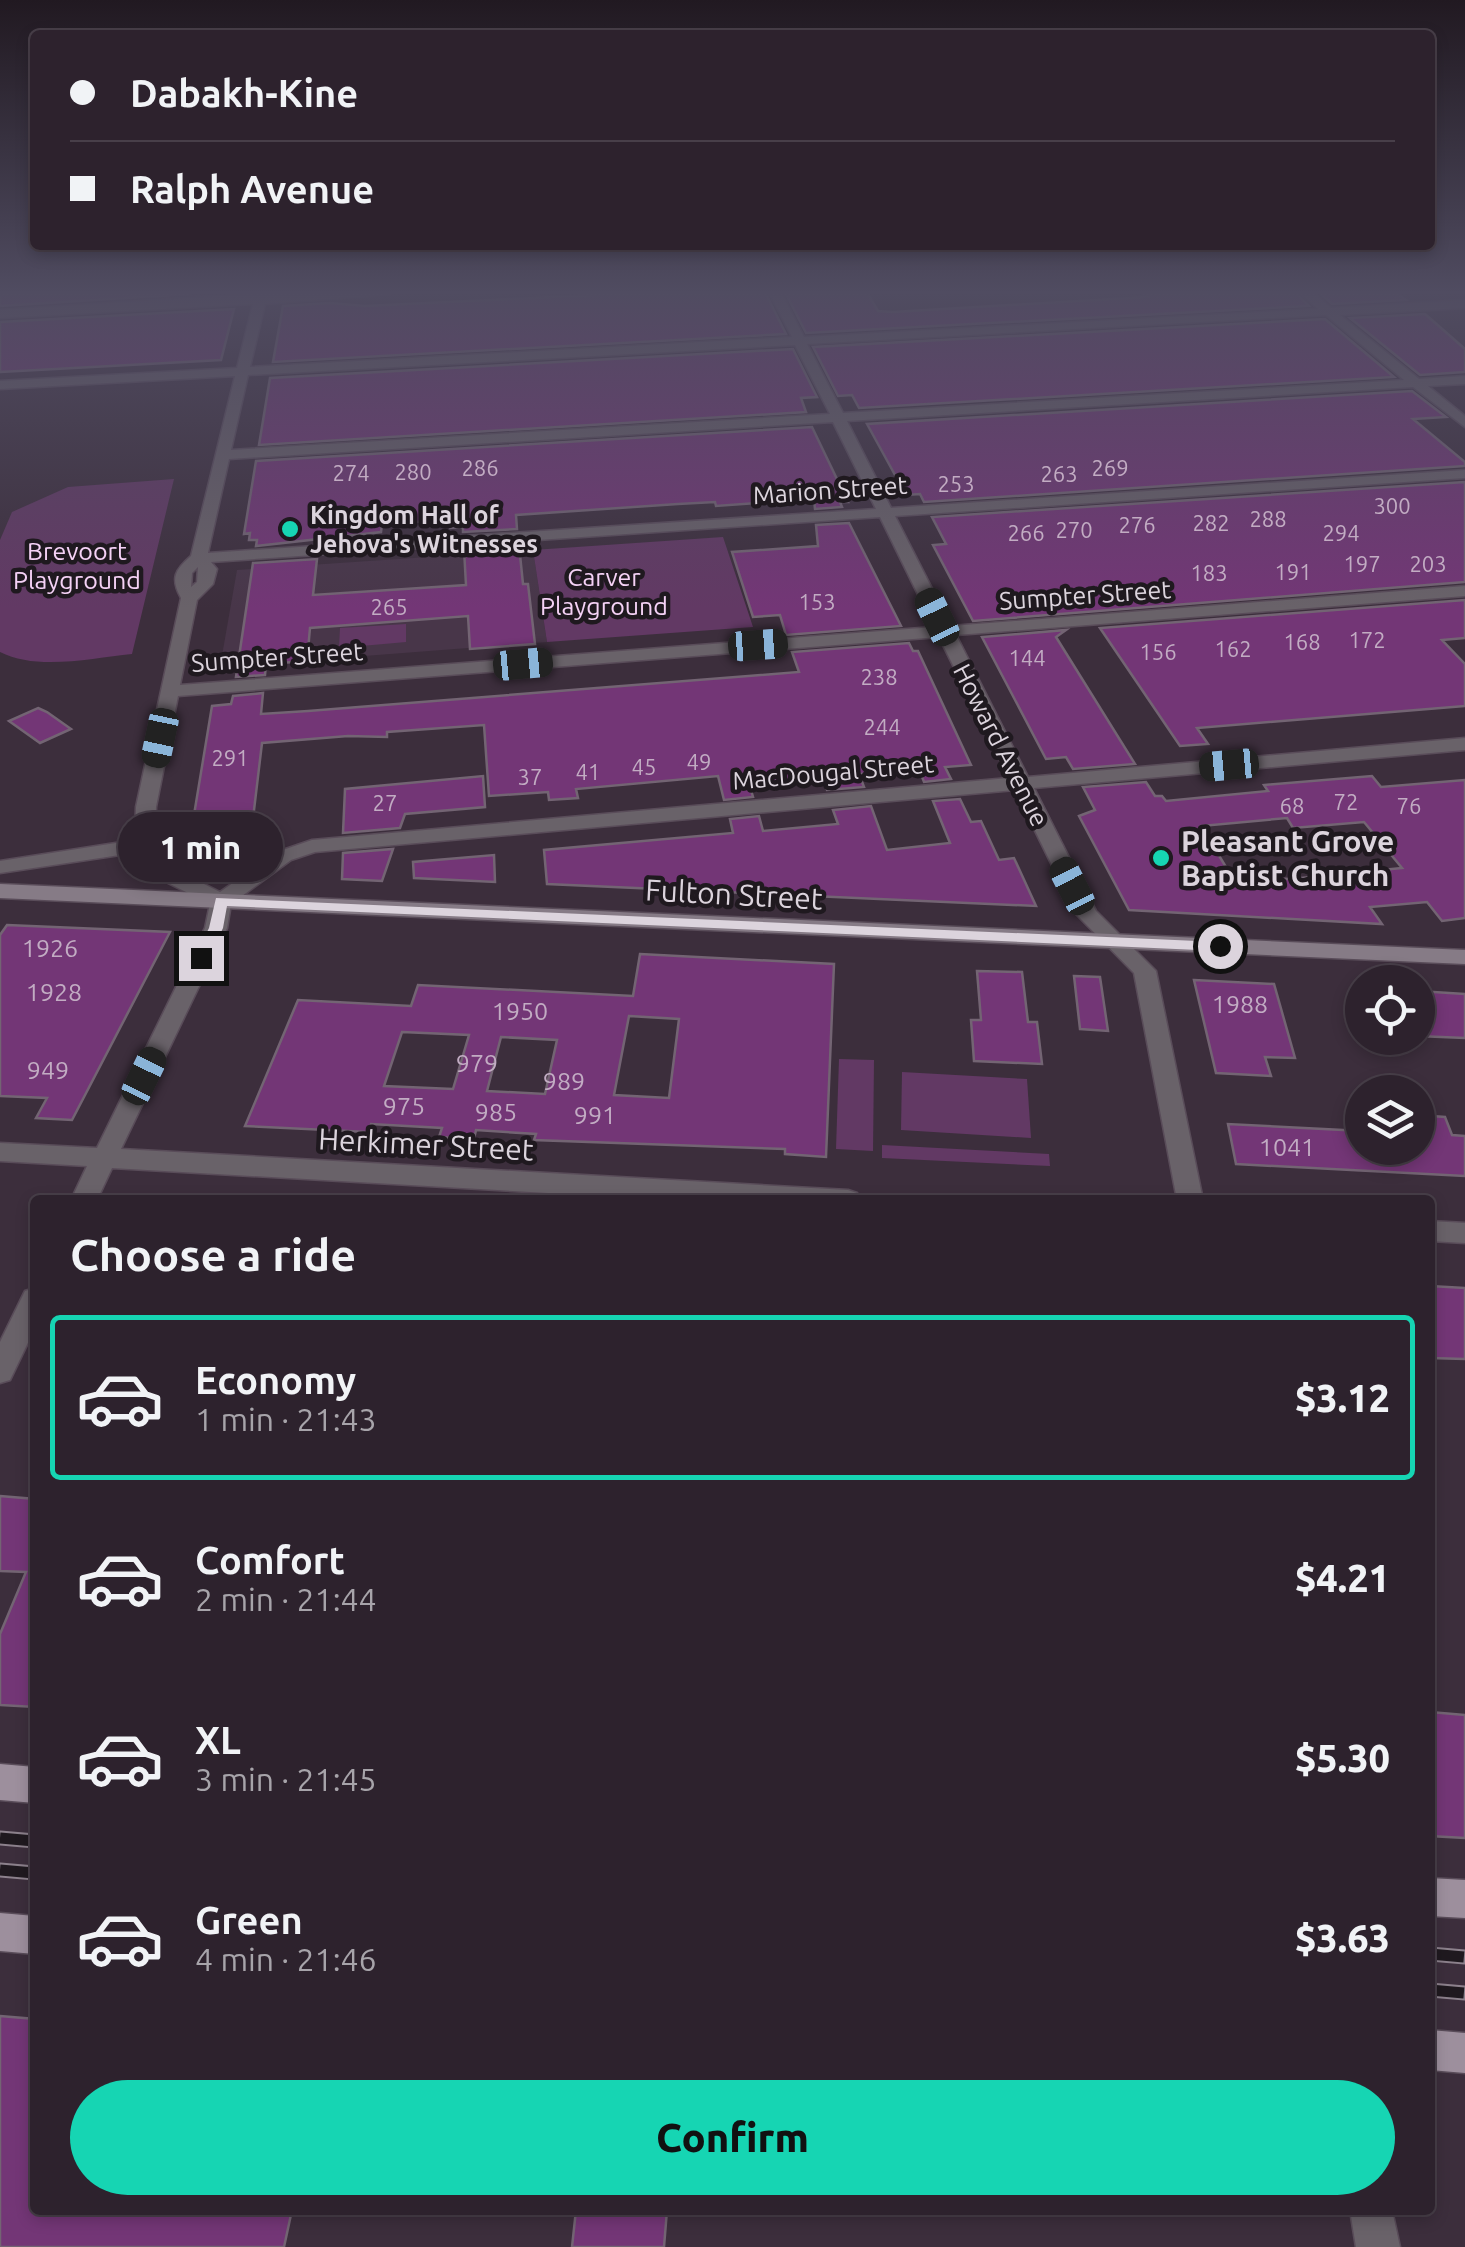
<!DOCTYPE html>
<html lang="en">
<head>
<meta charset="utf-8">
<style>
	body { margin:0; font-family:Ubuntu,sans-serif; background:#352a35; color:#f1f3f6; height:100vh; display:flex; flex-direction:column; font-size:38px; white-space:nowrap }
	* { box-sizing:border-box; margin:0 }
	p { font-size:32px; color:#a7a4aa }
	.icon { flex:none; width:55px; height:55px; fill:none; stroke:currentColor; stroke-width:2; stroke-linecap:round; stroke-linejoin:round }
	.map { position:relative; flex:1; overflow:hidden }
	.sheet { position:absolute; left:30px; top:1195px; width:1405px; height:1020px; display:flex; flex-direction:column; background:#2d222d; border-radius:10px; box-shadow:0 5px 15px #0003,0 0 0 2px #483f49 }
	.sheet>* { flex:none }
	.top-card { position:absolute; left:30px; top:30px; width:1405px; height:220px; border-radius:10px; box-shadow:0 5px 15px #0003,0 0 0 2px #483f49; display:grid; align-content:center; height:220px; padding:0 40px; background:#2d222d }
	.fabs { position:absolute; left:1345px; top:965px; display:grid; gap:20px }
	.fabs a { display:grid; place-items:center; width:90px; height:90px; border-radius:50%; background:#2d222d; box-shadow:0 5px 15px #0003,0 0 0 2px #483f49; font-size:50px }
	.end { position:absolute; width:45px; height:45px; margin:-22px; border:12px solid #dcd4dd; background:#111; box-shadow:0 0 0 5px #111 }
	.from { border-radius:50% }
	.bubble { position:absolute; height:70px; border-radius:35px; background:#2d222d; box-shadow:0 5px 15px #0003,0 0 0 2px #483f49; font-size:32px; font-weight:800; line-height:70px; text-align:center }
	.car { position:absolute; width:30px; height:60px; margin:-30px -15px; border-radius:12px; box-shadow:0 0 8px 2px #0007; background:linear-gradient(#222 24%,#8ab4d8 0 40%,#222 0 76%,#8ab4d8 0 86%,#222 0) }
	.top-card b { display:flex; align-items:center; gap:35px; height:95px; font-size:38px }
	.top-card b+b { border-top:2px solid #483f49 }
	.top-card i { width:25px; height:25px; background:#f1f3f6 }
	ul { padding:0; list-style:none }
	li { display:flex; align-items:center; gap:30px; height:165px; margin:0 20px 15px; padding:0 20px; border:5px solid transparent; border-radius:10px }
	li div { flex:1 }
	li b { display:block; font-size:38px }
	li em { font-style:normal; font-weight:800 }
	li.on { border-color:#16d5b3 }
	li>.icon { width:90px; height:90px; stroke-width:1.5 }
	h2 { padding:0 40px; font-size:45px; line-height:120px }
	.button { display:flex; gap:20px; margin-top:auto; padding:20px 40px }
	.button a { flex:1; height:115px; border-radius:60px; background:#16d5b3; color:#111; font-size:40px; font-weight:800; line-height:115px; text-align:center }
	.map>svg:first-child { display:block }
</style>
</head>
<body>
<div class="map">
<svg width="1465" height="2247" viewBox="0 0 1465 2247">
	<rect width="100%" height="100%" fill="#3c2e3c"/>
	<path fill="#483649" d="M533 550 547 642 220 667 237 570Z"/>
	<g fill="#623964">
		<path d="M174 479 132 654C92 658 37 671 0 652V540L12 512 68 487Z"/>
		<path d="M723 537 753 627 547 642 533 550Z"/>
		<path d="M406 624V642L339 648 340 628Z"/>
		<path d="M839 1059 874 1060 873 1151 836 1149Z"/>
		<path d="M902 1072 1027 1079 1031 1138 901 1130Z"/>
		<path d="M882 1145 1049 1154 1050 1166 882 1158Z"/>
	</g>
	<g fill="#733676" stroke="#736473" stroke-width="2.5" fill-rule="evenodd">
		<path d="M0 294H189L0 306Z"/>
		<path d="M615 294H766L786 334 273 362 283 306 330 303 365 306Z"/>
		<path d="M786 294H868L878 311 893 312 1147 297 1144 294H1297L1309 306 806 333Z"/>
		<path d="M1321 294H1398L1406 300 1332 304Z"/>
		<path d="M234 309 221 360 0 372V322Z"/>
		<path d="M1425 314 1465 349V372L1420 375 1350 318Z"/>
		<path d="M1325 319 1394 377 859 408 852 395 838 396 813 347Z"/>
		<path d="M793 349 817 397 801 398 806 412 259 445 270 378Z"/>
		<path d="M1412 391 1446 417 1413 419 1465 462V466L924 502 920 494 906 495 867 424Z"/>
		<path d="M812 427 848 502H840L842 507 815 509 814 499 716 506 715 502 678 504 516 515 517 529 463 532V527L450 528V520L382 524 381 532 256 546 257 540H249L250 533 244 534 256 461Z"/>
		<path d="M1465 482V582L973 621 933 545 946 544 932 517Z"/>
		<path d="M849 523 901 626 786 635 780 615 753 617 732 552 818 546 816 525Z"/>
		<path d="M519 545 523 584H528L535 644 470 649 468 616 310 628 307 661 266 664 265 675 236 677 253 563 317 559 313 595 466 585 464 549Z"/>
		<path d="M1465 600V638L1442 640 1465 664V706L1197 728 1208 744 1180 746 1100 628Z"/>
		<path d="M1066 630 1056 637 1135 764 1073 769 1066 757 1046 759 982 637Z"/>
		<path d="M909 643 913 651H918L971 765 945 767 951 779 924 782 919 769 859 774 864 787 827 790 822 777 749 783 753 797 724 800 718 776 576 789 578 798 549 800 548 792 489 796 484 725 387 732V737L348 736 262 743 252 827 191 833 212 706 231 704 233 696 263 693 261 714 308 711 799 672 792 652Z"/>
		<path d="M38 708 47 712 71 729 40 743 9 721Z"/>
		<path d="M483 776 485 807 405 814 400 828 343 833 345 789Z"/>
		<path d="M1372 776 1381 787 1465 780V918L1442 921 1427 902 1370 907 1382 924 1129 910 1079 816 1095 810 1083 787 1146 782 1155 796H1162L1166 801 1268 791 1264 785ZM1287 818 1293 828 1364 822 1402 868 1291 879 1232 877 1201 826Z"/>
		<path d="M960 799 971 822 981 821 999 860 1014 858 1036 906 547 884 544 850 733 833 730 819 759 816 763 831 838 824 833 810 871 806 887 850 950 843 933 801Z"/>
		<path d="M393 849 382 881 342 879 343 853Z"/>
		<path d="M494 855 495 882 414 878 413 862Z"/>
		<path d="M7 925 170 932 72 1120 36 1118 47 1098 0 1096V935Z"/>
		<path d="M640 954 834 964 826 1157 785 1154V1149L534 1140 536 1134 476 1130 474 1139 439 1137 442 1128 371 1124 368 1132 245 1126 298 1000 411 1006 418 985 633 996ZM629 1016 679 1019 669 1098 614 1095ZM402 1032 469 1035 453 1089 384 1086ZM501 1037 557 1040 545 1094 487 1091Z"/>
		<path d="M977 971 1022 972 1028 1022H1037L1042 1064 974 1061 971 1020H981Z"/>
		<path d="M1074 976 1100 977 1108 1031 1080 1029Z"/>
		<path d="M1194 980 1274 984 1295 1058 1265 1057 1271 1076 1216 1073Z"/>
		<path d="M1418 991 1465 994V1038L1418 1036Z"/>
		<path d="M1418 1115 1445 1117 1452 1135 1465 1136V1176L1236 1164 1228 1124 1362 1131V1148H1418Z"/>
		<path d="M1430 1286 1465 1288V1359L1430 1358Z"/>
		<path d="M0 1496 35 1499V1707L0 1705V1634L26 1572 0 1571Z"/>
		<path d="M1430 1712 1465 1715V1838L1430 1836Z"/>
		<path d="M0 2016 35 2019V2210H292L284 2247H0Z"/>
		<path d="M576 2210H667L664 2247H572Z"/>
	</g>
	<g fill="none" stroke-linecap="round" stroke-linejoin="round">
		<g stroke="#594c59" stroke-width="3">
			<g id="minor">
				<path d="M255 294H390L265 304 250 367 792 337 770 294H782L804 337 1318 309 1301 294H1315L1331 308 1465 300V308L1340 315 1419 379 1465 376V384L1428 386 1465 416V427L1413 387 847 421 891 508 1465 470V478L895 516 951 626 1465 586V596L956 635 1028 777 1465 738V750L1034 788 1096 911 1156 971 1203 1200H1177L1134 973 1076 914 1015 790 315 852 291 860 231 904 227 928 121 1149 848 1190 857 1193 861 1200H672L112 1168 97 1200H71L87 1166 0 1161V1143L97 1148 205 928 210 904 166 882 140 852 0 873V861L135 840 136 807 181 598C170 578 175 570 191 556L235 376 0 389V381L237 368 253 304 0 318V310ZM1326 315 1404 380 843 413 807 344ZM795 345 830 414 231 450 248 375ZM833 422 876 509 208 553 229 459ZM880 517 934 627 180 685 197 600 213 584 217 569 211 562ZM198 567 197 582 191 587 192 573ZM939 637 1009 778 312 840 277 852 220 892 180 872 155 844 156 807 178 696Z"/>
				<path d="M1430 1221 1465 1223V1243L1430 1241Z"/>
				<path d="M35 1288V1328L10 1380 0 1383V1342L25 1291Z"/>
			</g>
		</g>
		<g stroke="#594c59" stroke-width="3">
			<path id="tertiary" d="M1350 2210H1392L1400 2247H1356Z"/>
		</g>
		<g stroke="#594c59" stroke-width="3">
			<path id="secondary" d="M0 884 1465 950V964L0 898Z"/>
		</g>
		<g stroke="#594c59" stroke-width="3">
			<g id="primary">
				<path d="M0 1764 35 1767V1803L0 1800Z"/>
				<path d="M1430 1878 1465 1880V1918L1430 1916Z"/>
				<path d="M0 1913 35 1916V1954L0 1951Z"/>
				<path d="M1430 2030 1465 2033V2073L1430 2070Z"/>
			</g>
		</g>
		<use href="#minor" fill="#696269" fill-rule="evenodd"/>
		<use href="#tertiary" fill="#696269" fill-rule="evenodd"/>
		<use href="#secondary" fill="#867b86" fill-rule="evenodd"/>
		<use href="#primary" fill="#9d8f9d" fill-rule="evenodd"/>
		<g stroke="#8c818c" stroke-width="15">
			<g id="rail">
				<path d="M0 1838 35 1841"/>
				<path d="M0 1870 35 1873"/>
				<path d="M1430 1954 1465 1957"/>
				<path d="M1430 1990 1465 1993"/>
			</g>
		</g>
		<use href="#rail" stroke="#1f191f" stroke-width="11" stroke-dasharray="34" stroke-linecap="butt"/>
	</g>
	<linearGradient id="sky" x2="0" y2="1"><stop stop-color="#211921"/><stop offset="0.48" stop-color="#504c61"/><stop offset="1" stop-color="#504c61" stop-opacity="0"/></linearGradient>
	<rect width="1465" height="609" fill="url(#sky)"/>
	<path fill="#dcd4dd" d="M216 898 1220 942 1227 946 1220 951 227 906 223 928 209 958 196 962 194 958 209 928Z"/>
	<g fill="#16d5b3" stroke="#1f191f" stroke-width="4">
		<circle cx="290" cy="529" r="10"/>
		<circle cx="1161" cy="858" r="10"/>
	</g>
	<g text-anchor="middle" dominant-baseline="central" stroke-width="9" stroke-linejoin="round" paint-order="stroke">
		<g font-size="22" fill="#c2acc3">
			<text x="480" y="467">286</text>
			<text x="1110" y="467">269</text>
			<text x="413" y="471">280</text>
			<text x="351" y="472">274</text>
			<text x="1059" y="473">263</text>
			<text x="956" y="483">253</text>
			<text x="1392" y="505">300</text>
			<text x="1268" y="518">288</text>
			<text x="1211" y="522">282</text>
			<text x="1137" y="524">276</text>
			<text x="1074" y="529">270</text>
			<text x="1026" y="532">266</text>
			<text x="1341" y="532">294</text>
			<text x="1362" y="563">197</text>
			<text x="1428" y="563">203</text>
			<text x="1293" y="571">191</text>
			<text x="1209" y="572">183</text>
			<text x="817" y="601">153</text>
			<text x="389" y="606">265</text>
			<text x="1367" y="639">172</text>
			<text x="1302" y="641">168</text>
			<text x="1233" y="648">162</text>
			<text x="1158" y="651">156</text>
			<text x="1027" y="657">144</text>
			<text x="879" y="676">238</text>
			<text x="882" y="726">244</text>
			<text x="230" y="757">291</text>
			<text x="699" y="761">49</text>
			<text x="644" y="766">45</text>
			<text x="588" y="771">41</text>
			<text x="530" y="776">37</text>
			<text x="1346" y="801">72</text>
			<text x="385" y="802">27</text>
			<text x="1292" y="805">68</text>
			<text x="1409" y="805">76</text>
		</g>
		<g font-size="25" fill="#dcd4dd" stroke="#1f191f">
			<text transform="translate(830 490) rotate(-4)">Marion Street</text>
			<text transform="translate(1085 595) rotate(-4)">Sumpter Street</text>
			<text transform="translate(277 657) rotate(-4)">Sumpter Street</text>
			<text transform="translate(1001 745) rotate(63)">Howard Avenue</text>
			<text transform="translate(833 772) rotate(-5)">MacDougal Street</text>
		</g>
		<g font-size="25" font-weight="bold" fill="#dcd4dd" stroke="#1f191f" text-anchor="start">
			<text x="310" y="515">Kingdom Hall of<tspan x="310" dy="29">Jehova's Witnesses</tspan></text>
		</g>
		<g font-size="25" fill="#f5d2f6" stroke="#1f191f">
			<text x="77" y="551">Brevoort<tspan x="77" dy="29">Playground</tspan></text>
			<text x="604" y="577">Carver<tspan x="604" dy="29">Playground</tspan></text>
		</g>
		<g font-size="25" fill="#c2acc3">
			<text x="50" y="948">1926</text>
			<text x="54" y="992">1928</text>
			<text x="1240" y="1004">1988</text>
			<text x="520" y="1011">1950</text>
			<text x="477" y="1063">979</text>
			<text x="48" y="1070">949</text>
			<text x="564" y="1081">989</text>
			<text x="404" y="1106">975</text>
			<text x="496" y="1112">985</text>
			<text x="595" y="1115">991</text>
			<text x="1287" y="1147">1041</text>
		</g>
		<g font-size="30" font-weight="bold" fill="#dcd4dd" stroke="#1f191f" text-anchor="start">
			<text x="1181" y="841">Pleasant Grove<tspan x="1181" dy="34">Baptist Church</tspan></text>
		</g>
		<g font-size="30" fill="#dcd4dd" stroke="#1f191f">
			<text transform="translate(734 894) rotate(3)">Fulton Street</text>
			<text transform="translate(426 1144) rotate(3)">Herkimer Street</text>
		</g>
	</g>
</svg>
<div class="fabs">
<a><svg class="icon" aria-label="locate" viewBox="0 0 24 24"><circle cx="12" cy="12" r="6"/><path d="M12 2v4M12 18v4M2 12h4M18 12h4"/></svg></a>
<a><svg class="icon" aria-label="layers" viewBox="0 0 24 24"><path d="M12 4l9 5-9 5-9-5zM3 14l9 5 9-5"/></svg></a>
</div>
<i class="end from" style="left:1220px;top:946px"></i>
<i class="end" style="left:201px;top:958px"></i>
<div class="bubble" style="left:118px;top:812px;width:165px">1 min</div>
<i class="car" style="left:937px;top:617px;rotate:334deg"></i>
<i class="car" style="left:758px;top:645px;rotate:86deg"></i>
<i class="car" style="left:523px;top:664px;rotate:85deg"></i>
<i class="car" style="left:160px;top:738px;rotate:192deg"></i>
<i class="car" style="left:1229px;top:765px;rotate:265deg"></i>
<i class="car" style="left:1072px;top:886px;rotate:333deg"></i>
<i class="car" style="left:144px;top:1076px;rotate:26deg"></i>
<div class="top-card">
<b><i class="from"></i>Dabakh-Kine</b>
<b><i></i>Ralph Avenue</b>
</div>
<section class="sheet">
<h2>Choose a ride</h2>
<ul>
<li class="on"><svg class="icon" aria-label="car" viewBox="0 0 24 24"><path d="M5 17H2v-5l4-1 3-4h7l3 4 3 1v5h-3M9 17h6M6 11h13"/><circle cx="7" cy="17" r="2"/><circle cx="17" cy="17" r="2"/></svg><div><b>Economy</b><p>1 min · 21:43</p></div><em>$3.12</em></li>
<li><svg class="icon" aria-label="car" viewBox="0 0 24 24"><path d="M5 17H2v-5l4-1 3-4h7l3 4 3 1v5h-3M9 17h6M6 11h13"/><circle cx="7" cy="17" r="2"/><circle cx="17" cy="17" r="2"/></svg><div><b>Comfort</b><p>2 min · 21:44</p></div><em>$4.21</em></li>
<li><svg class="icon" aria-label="car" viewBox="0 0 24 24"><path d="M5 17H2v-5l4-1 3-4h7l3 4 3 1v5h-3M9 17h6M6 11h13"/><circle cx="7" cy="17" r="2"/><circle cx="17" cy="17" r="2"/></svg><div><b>XL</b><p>3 min · 21:45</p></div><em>$5.30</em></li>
<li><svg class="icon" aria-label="car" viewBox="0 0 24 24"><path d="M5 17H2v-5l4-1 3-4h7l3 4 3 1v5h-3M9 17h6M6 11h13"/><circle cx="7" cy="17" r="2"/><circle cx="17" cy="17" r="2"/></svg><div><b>Green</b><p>4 min · 21:46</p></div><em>$3.63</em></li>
</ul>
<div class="button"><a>Confirm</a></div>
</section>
</div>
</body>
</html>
